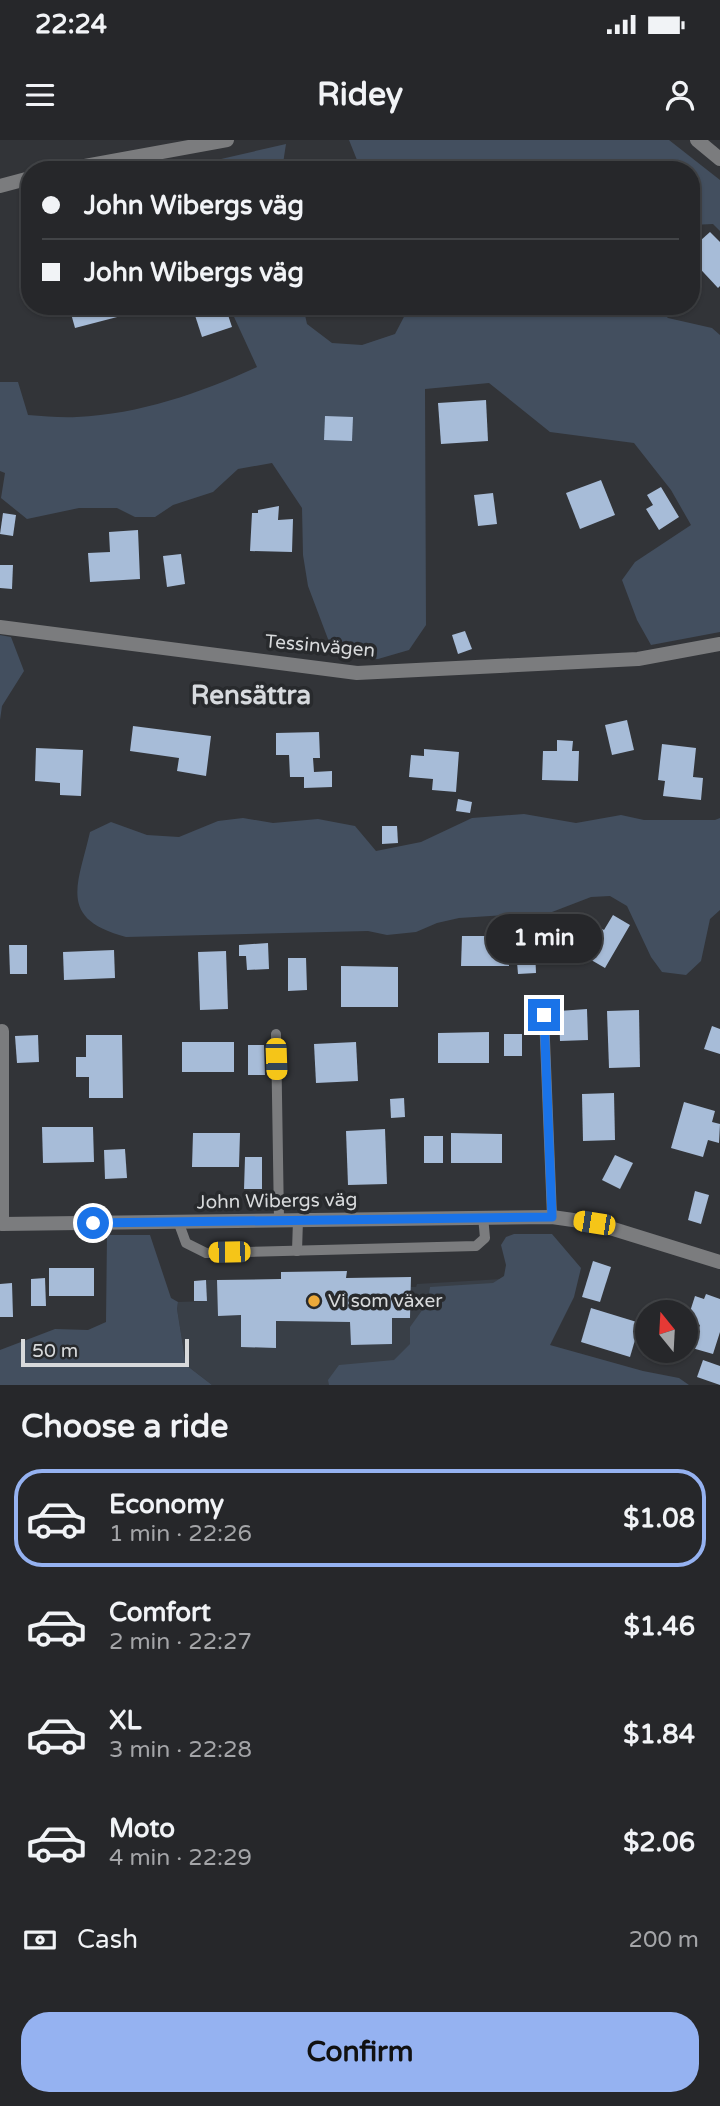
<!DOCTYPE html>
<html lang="en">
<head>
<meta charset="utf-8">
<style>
	body { margin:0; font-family:"Varela Round",sans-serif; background:#2e2f32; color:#f1f3f6; height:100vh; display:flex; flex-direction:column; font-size:26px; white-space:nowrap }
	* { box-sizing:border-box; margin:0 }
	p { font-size:23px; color:#a4a5a8 }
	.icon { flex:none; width:38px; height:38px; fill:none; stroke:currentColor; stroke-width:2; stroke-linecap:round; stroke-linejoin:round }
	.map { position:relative; height:1245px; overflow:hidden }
	.side { display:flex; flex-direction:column; background:#26272a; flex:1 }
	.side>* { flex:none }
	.top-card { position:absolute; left:21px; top:21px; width:679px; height:154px; border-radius:28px; box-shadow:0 2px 5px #0004,0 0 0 2px #424447; display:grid; align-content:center; height:154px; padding:0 21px; background:#26272a }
	.needle { width:46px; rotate:342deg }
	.controls { position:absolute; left:635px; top:1160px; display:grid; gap:14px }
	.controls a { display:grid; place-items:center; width:63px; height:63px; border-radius:50%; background:#26272a; box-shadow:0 2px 5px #0004,0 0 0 2px #424447; font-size:35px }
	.scale { position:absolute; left:21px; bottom:18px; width:168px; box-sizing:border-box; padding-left:7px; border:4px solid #d8dadc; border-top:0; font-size:19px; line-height:24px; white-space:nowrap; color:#d8dadc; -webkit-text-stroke:5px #282a2d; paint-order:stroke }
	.end { position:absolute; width:32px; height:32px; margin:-16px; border:9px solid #1a73e8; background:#fff; box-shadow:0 0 0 4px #fff }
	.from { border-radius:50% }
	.bubble { position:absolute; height:49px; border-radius:24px; background:#26272a; box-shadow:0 2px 5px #0004,0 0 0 2px #424447; font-size:23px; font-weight:700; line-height:49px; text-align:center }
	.car { position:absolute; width:21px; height:42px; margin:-21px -10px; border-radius:9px; box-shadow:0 0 5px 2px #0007; background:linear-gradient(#f5c518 24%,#345 0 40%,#f5c518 0 76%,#345 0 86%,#f5c518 0) }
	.top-card b { display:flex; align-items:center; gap:24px; height:66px; font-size:26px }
	.top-card b+b { border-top:2px solid #424447 }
	.top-card i { width:18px; height:18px; background:#f1f3f6 }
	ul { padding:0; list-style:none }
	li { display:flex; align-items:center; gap:21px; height:98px; margin:0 14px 10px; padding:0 7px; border:4px solid transparent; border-radius:28px }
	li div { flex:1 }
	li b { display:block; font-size:26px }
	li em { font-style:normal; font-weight:700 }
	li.selected { border-color:#95b2f1 }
	li>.icon { width:63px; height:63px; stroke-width:1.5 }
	h2 { padding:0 21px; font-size:32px; line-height:84px }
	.pay { display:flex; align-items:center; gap:18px; height:77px; padding:0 21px; font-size:26px }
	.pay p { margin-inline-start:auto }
	.action { display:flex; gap:14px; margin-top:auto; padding:14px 21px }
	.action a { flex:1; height:80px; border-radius:28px; background:#95b2f1; color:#111; font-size:28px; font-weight:700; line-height:80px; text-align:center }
	.status { display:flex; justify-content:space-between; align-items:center; height:49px; padding:0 35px; background:#26272a; direction:ltr }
	.status svg { height:19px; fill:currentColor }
	header { display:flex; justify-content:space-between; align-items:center; height:91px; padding:0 21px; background:#26272a; font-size:32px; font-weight:700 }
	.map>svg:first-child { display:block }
</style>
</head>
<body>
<div class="status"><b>22:24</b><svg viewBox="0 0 49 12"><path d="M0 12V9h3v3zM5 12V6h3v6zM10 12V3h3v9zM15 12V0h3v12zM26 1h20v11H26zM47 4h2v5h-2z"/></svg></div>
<header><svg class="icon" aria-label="menu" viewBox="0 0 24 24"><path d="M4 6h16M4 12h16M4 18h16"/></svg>Ridey<svg class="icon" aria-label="person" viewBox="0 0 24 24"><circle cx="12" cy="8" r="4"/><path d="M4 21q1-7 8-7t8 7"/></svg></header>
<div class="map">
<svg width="720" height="1245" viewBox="0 0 720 1245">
	<rect width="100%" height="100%" fill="#323438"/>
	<path fill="#393f47" d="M502 1139 411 1245H212L186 1225 177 1169 178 1162 207 1161 206 1140H217L241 1175 276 1181 350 1182 352 1205 391 1204 392 1178H410L411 1147H416L417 1144Z"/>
	<g fill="#434f5f">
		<path d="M349 0H669L720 40V91L713 84 691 85V30H361Z"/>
		<path d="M286 4 282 30H173Z"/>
		<path d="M229 166H303L307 184 332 203 362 205 395 194 406 173V166H655L668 178 712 188 720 195V492L651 505 637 480 622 440 635 422 691 385 671 350 634 303 550 292 489 243 425 249 426 485 409 510 378 519 334 515 308 446 303 415 302 368 272 323 238 329 213 352 173 365 155 377H135L117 368H79L27 379 1 358 5 333 0 331V242H18L28 275C44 276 61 278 77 277 140 274 200 253 257 227Z"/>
		<path d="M0 495 11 497 24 531 2 566 0 580Z"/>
		<path d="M524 674 576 683 621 675 644 680H715L720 678V770L710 779 701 821 686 835 662 832 651 817 627 766 610 756 591 757 552 772 459 778 437 783 416 792 387 795 368 791 126 797C57 779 78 745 90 692L111 682 147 695 179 697 218 681 243 678 273 683 318 679 355 686 376 711 421 702 472 678Z"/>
		<path d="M514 1094H552L581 1128 574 1157 550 1205 643 1231 679 1238 689 1245H329L328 1240 339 1225 394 1220 410 1204V1187L428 1162 430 1147 493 1143 504 1136 506 1125 501 1105 506 1097Z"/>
		<path d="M107 1095H150L171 1158 178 1162 177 1169 186 1225 212 1245H0V1210L55 1189 88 1190 106 1182Z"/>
	</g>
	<g fill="#a7bcd8">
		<path d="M710 92 720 102V146L718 148 691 119V109Z"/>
		<path d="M85 166H119L121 176 75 188 70 170Z"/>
		<path d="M192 166H225L232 187 202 197Z"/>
		<path d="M486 260 488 301 441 304 438 263Z"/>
		<path d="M325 276 353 277 352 301 324 300Z"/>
		<path d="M601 340 615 375 580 389 566 353Z"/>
		<path d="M661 347 679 377 659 390 646 369 653 365 647 355Z"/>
		<path d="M493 353 497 384 478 386 474 355Z"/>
		<path d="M279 366 278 380 293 379 292 412 250 411 252 373H258V370Z"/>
		<path d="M3 373 16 375 13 396 0 394Z"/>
		<path d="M138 390 140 439 90 442 88 413 110 412 109 392Z"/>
		<path d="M181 414 185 444 167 447 163 416Z"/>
		<path d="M0 425H13L12 449 0 448Z"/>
		<path d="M465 491 472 509 458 514 452 495Z"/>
		<path d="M627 580 634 610 612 615 605 585Z"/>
		<path d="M133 586 211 596 206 636 177 631 179 618 130 611Z"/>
		<path d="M319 592 320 618H313L314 632 332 631V647L304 648V637H290L289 615H276V593Z"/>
		<path d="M557 600 573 601 572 611H579L578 641 542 640 543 611H557Z"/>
		<path d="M662 604 696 608 693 637 703 638 701 660 663 656 665 641 658 640Z"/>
		<path d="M36 608 83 610 81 656 60 655V643L35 641Z"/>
		<path d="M424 609 459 612 456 652 432 650 433 639 409 637 411 615 424 616Z"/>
		<path d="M458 659 472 662 470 673 456 671Z"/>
		<path d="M382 686H397L398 703 382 704Z"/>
		<path d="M613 775 630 785 605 828 574 810 590 782 604 790Z"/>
		<path d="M462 796H509V826H461Z"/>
		<path d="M268 803 269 829 247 830 246 816H239V805Z"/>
		<path d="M9 805H27V834H10Z"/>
		<path d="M535 809 536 833 518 834 516 810Z"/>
		<path d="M114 810 115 838 64 840 63 812Z"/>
		<path d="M226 811 228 869 200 870 198 812Z"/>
		<path d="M288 818H306L307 850 288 851Z"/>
		<path d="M341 826 398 827V867H341Z"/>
		<path d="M587 869 588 900 560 901 559 871Z"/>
		<path d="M639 870 640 927 609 928 607 871Z"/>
		<path d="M712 886 720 889V914L704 909Z"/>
		<path d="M489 892V923H438V893Z"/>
		<rect x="504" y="894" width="18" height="22"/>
		<path d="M38 895 39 922 17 923 15 896Z"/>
		<path d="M86 895H122L123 958H89V937H76V917H86Z"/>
		<rect x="182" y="902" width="52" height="30"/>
		<path d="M356 902 358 941 316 943 314 904Z"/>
		<path d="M248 905H264L265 935H248Z"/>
		<path d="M614 953 615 1000 583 1001 582 954Z"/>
		<path d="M404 958 405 977 391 978 390 959Z"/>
		<path d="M684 962 715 971 712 982 720 984 719 1003 708 1000 703 1017 671 1008Z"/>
		<path d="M42 987H93L94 1022 43 1023Z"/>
		<path d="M385 989 387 1044 348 1045 346 991Z"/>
		<path d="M193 993H240L239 1027H192Z"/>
		<path d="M451 993 502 994V1023H451Z"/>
		<rect x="424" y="996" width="19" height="27"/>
		<path d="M125 1009 127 1038 105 1039 104 1010Z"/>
		<path d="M615 1015 633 1023 620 1049 602 1040Z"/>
		<path d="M245 1017H262V1049H244Z"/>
		<path d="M695 1051 709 1055 701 1084 688 1080Z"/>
		<path d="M593 1121 611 1127 600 1162 582 1157Z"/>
		<rect x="49" y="1128" width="45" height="28"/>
		<path d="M347 1131 346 1138 411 1137 410 1178H392V1204L351 1205 350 1182 276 1181V1208L241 1207V1175L218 1176 217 1140 281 1139V1132Z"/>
		<path d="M45 1138 46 1166H31V1139Z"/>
		<path d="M206 1140 207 1161H194V1141Z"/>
		<path d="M12 1143 13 1177H0V1144Z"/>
		<path d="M706 1154 720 1159V1192L713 1214 692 1208 700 1185 687 1181 695 1156 704 1159Z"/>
		<path d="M591 1168 640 1183 630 1217 581 1202Z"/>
		<path d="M703 1220 720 1226V1245L697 1237Z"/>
	</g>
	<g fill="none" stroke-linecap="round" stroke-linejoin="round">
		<g stroke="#7b7c7e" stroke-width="10">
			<path d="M544 875 552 1077"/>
			<path d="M276 894 279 1080"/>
			<path d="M178 1081 186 1103 206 1113 476 1106 485 1098 483 1076"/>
			<path d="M297 1111 298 1080"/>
		</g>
		<g stroke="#7b7c7e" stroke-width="14">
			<path d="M697 0 720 19"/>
			<path d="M63 30 227 0"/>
			<path d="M0 46 30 38"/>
			<path d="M0 487 357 533 638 519 720 504"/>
			<path d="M2 891V1084L552 1077 594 1083 720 1122"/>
		</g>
	</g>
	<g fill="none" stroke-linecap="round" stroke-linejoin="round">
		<path stroke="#1a73e8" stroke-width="9" d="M93 1083 552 1077 544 875"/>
	</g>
	<circle fill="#eca93a" stroke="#282a2d" stroke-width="2.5" cx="314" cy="1161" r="7"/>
	<g text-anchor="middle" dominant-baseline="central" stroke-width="7" stroke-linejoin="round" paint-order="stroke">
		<g font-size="19" fill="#d8dadc" stroke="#282a2d">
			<text transform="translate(320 506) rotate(5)">Tessinvägen</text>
			<text transform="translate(277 1061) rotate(-1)">John Wibergs väg</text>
		</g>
		<g font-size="19" fill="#d8dadc" stroke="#282a2d" text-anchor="start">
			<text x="328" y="1161">Vi som växer</text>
		</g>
		<g font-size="26" font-weight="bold" fill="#d7dade" stroke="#282a2d">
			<text x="251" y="555">Rensättra</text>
		</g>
	</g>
</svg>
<div class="controls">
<a><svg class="needle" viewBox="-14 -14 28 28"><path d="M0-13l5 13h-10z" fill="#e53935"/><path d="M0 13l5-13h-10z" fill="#a4a5a8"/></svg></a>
</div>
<div class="scale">50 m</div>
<i class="end from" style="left:93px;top:1083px"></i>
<i class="end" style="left:544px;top:875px"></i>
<div class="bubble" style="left:486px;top:774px;width:116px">1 min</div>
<i class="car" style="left:276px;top:919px;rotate:178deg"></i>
<i class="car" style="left:594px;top:1083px;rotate:279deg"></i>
<i class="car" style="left:229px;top:1112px;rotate:269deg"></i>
<div class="top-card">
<b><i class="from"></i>John Wibergs väg</b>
<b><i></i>John Wibergs väg</b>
</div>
</div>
<section class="side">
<h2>Choose a ride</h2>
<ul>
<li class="selected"><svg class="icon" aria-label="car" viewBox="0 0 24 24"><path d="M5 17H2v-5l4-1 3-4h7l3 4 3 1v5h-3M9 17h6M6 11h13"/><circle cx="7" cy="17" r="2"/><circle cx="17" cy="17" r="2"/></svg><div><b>Economy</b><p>1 min · 22:26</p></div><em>$1.08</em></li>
<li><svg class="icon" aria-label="car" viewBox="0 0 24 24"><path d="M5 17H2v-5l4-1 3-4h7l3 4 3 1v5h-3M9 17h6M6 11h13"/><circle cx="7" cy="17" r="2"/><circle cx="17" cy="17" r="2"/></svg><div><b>Comfort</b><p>2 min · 22:27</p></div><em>$1.46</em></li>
<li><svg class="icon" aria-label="car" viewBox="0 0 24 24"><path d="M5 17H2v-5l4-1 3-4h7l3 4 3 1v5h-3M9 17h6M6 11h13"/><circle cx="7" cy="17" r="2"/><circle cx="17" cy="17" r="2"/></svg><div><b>XL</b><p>3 min · 22:28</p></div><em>$1.84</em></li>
<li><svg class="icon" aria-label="car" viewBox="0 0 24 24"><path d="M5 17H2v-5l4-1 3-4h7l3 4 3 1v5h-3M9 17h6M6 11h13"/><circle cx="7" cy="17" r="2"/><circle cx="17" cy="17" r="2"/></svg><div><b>Moto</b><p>4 min · 22:29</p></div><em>$2.06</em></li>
</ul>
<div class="pay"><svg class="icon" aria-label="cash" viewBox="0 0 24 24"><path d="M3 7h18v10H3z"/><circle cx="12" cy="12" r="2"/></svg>Cash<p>200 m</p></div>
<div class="action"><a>Confirm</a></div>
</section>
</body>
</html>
